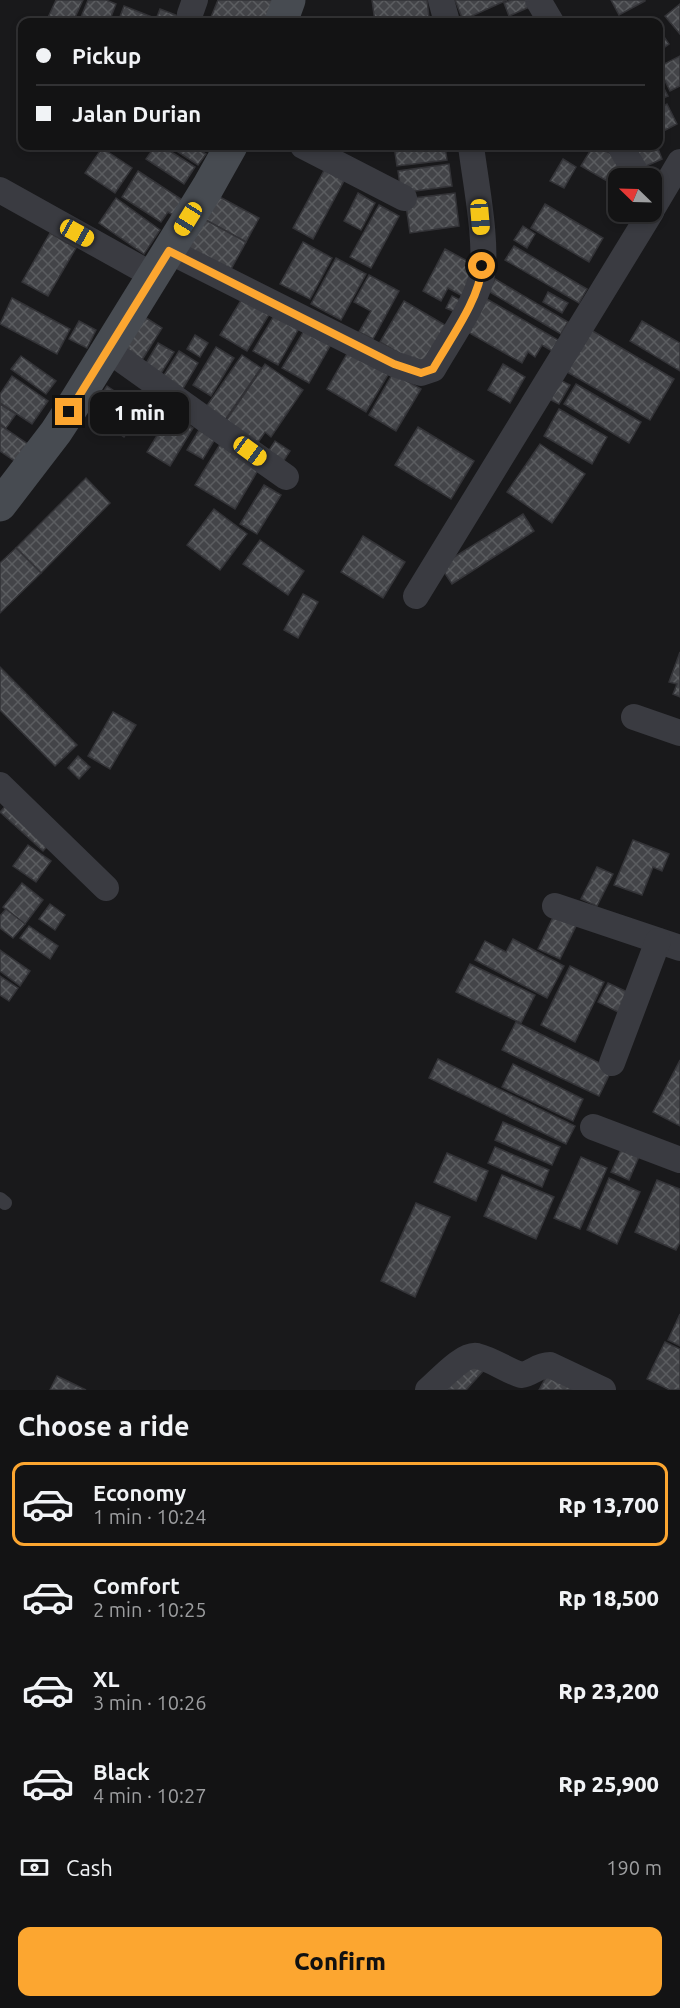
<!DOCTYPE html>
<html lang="en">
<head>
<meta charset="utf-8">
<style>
	body { margin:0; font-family:Ubuntu,sans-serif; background:#202022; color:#f1f3f6; height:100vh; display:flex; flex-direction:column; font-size:22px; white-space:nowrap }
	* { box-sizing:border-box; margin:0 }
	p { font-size:20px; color:#9d9ea0 }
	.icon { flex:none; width:33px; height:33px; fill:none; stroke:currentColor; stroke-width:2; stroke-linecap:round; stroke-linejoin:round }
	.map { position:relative; height:1390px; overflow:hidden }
	.drawer { display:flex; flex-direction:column; background:#131314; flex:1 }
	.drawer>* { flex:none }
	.banner { position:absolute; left:18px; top:18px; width:645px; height:132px; border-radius:12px; box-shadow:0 3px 9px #0003,0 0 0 2px #323234; display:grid; align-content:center; height:132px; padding:0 18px; background:#131314 }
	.needle { width:39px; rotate:293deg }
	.controls { position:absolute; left:608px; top:168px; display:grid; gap:12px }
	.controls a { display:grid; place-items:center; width:54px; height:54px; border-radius:12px; background:#131314; box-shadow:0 3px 9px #0003,0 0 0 2px #323234; font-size:30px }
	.end { position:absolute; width:27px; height:27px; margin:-14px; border:8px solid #fca630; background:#111; box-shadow:0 0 0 3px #111 }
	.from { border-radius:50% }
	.bubble { position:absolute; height:42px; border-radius:12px; background:#131314; box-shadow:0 3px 9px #0003,0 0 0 2px #323234; font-size:20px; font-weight:800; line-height:42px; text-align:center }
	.car { position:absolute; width:18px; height:36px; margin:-18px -9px; border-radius:8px; box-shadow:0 0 4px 2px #0007; background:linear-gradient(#f5c518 24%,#345 0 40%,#f5c518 0 76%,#345 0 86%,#f5c518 0) }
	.banner b { display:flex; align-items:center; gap:21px; height:57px; font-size:22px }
	.banner b+b { border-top:2px solid #323234 }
	.banner i { width:15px; height:15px; background:#f1f3f6 }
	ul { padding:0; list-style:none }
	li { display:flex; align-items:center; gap:18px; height:84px; margin:0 12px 9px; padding:0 6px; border:3px solid transparent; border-radius:12px }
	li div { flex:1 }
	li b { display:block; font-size:22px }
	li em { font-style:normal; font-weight:800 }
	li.current { border-color:#fca630 }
	li>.icon { width:54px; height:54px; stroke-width:1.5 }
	h2 { padding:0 18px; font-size:27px; line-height:72px }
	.pay { display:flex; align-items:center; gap:15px; height:66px; padding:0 18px; font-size:22px }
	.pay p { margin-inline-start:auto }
	.action { display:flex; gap:12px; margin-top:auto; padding:12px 18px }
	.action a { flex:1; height:69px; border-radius:12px; background:#fca630; color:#111; font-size:24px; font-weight:800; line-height:69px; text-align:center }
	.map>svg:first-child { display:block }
</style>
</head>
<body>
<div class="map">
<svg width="680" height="1390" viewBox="0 0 680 1390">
	<defs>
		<pattern id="building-cross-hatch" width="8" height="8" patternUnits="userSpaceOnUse" patternTransform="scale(1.5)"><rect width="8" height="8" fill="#434448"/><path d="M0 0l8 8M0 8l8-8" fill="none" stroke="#5b5d60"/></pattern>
	</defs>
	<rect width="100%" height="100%" fill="#19191b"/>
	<g fill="url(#building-cross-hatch)" stroke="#333337" stroke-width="1.5">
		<path d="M56 0H83L73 22H46Z"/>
		<path d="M88 0H106L116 4 109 22H79Z"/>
		<path d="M218 0H276L267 22H209Z"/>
		<path d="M372 0H427L429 18 392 22H375Z"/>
		<path d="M455 0H507L463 20Z"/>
		<path d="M511 0H532L534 5 509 16 504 3Z"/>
		<path d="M611 0H645V1L619 15Z"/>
		<path d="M680 4V34L665 16Z"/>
		<path d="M124 6 152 17 150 22H118Z"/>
		<path d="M160 9 194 22H155Z"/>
		<path d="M658 28 669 44 658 52Z"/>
		<path d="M680 56V86L670 91 658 67Z"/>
		<path d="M658 77 668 96 658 100Z"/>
		<path d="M667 104 677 124 658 134V109Z"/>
		<path d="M155 146H162L195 167 184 184 146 159Z"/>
		<path d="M169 146H193L206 154 198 165Z"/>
		<path d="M394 146H445L447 160 397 166Z"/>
		<path d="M593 146H597L627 163 614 185 581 166Z"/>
		<path d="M637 146H657L662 159 637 170 628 149Z"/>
		<path d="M102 148 132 168 115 193 85 173Z"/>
		<path d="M563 159 576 167 564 188 550 181Z"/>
		<path d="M449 164 452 186 401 193 398 171Z"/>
		<path d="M327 165 347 175 313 239 293 228Z"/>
		<path d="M138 171 187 203 178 218 168 212 161 222 122 197Z"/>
		<path d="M358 193 375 203 361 230 344 221Z"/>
		<path d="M455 193 459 226 410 233 405 199Z"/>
		<path d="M216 195 259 218 246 242 204 219Z"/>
		<path d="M116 198 160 230 144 254 99 223Z"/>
		<path d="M545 204 603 238 589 262 531 228Z"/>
		<path d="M379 205 399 216 371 268 350 257Z"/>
		<path d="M204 219 246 242 230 271 188 248Z"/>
		<path d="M523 226 535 234 527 248 514 240Z"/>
		<path d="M50 233 76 248 48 296 22 282Z"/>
		<path d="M303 242 332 258 310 299 280 284Z"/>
		<path d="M514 246 587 289 579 303 505 260Z"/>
		<path d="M445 249 482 269 466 298 448 288 441 301 423 291Z"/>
		<path d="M336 258 366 274 341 320 311 304Z"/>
		<path d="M369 275 399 291 373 339 359 332 371 311 354 302Z"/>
		<path d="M495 279 568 322 561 334 488 291Z"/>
		<path d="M246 292 273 308 247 351 220 335Z"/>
		<path d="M548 292 568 303 562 313 543 302Z"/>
		<path d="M452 296 466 303 460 314 446 308Z"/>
		<path d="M12 298 70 329 57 354 0 324Z"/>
		<path d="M485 298 558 340 552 351 542 345 535 357 528 352 522 363 466 331Z"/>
		<path d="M404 301 450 328 426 369 380 342Z"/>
		<path d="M278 309 302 323 278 365 253 351Z"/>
		<path d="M143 316 162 328 142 360 123 349Z"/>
		<path d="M79 321 96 330 87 348 69 339Z"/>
		<path d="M642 321 680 343V371L630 341Z"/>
		<path d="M308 324 334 339 309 383 282 368Z"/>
		<path d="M591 330 674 379 650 420 567 372Z"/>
		<path d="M195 335 208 343 200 357 187 349Z"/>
		<path d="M158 343 174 352 160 375 145 365Z"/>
		<path d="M352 345 392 368 366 412 327 389Z"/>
		<path d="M216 347 234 358 211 396 193 385Z"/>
		<path d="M179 351 198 363 181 392 161 380Z"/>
		<path d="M242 355 261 368 225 420 206 407Z"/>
		<path d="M21 356 56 381 46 394 11 369Z"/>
		<path d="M265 364 303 390 271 437 265 432 255 447 223 425Z"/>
		<path d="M503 364 525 377 510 403 488 390Z"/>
		<path d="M393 373 421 389 396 431 369 415Z"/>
		<path d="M12 376 48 401 32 424 0 403V394Z"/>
		<path d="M558 379 570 385 559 404 547 398Z"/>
		<path d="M576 384 641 422 629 443 564 404Z"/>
		<path d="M107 386 142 410 124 437 89 413Z"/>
		<path d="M0 404 16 414 6 428 0 424Z"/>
		<path d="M559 409 607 437 592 464 544 436Z"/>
		<path d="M170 414 193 428 170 466 147 452Z"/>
		<path d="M0 425 28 444 16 462 0 451Z"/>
		<path d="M418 427 474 461 451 499 395 465Z"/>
		<path d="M199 430 215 439 203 459 187 450Z"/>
		<path d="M222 441 261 465 235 509 195 485Z"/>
		<path d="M275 441 290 451 279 468 264 458Z"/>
		<path d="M540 444 585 474 552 523 507 492Z"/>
		<path d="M86 478 110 503 41 573 16 548Z"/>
		<path d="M264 485 281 495 257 534 240 524Z"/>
		<path d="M214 509 247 534 220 570 187 545Z"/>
		<path d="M523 514 534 531 452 584 440 566Z"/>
		<path d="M363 536 405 562 383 598 341 572Z"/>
		<path d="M260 540 304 571 288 595 243 564Z"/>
		<path d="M16 548 41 573 0 613V563Z"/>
		<path d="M303 594 318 602 298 638 284 630Z"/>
		<path d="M680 652V697L673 694 677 684 669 682Z"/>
		<path d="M0 667 77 745 55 766 0 710Z"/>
		<path d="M113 712 136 725 110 769 88 756Z"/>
		<path d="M78 756 90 767 79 779 68 768Z"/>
		<path d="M9 802 52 841 43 851 0 812Z"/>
		<path d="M633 840 669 854 662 871 653 867 642 895 614 885Z"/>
		<path d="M28 845 51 861 36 882 13 866Z"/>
		<path d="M597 867 613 874 597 906 581 899Z"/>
		<path d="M22 883 43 900 25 924 3 907Z"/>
		<path d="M50 904 65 915 55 930 39 919Z"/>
		<path d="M6 909 25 924 13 938 0 928V916Z"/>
		<path d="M554 915 576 926 560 959 538 949Z"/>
		<path d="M29 926 58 946 50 959 20 938Z"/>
		<path d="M513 939 564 966 547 998 475 960 485 941 506 952Z"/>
		<path d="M0 950 30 971 20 986 0 971Z"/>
		<path d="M470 964 535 995 521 1023 456 992Z"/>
		<path d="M570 966 604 982 575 1042 541 1025Z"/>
		<path d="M0 976 18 988 9 1001 0 995Z"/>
		<path d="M608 983 632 994 622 1014 598 1002Z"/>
		<path d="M516 1022 612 1069 599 1096 502 1050Z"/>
		<path d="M438 1059 575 1126 566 1144 429 1078Z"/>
		<path d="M680 1060V1126L653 1112Z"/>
		<path d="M513 1064 583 1099 573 1121 502 1087Z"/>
		<path d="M503 1122 560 1147 552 1165 495 1140Z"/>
		<path d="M623 1145 641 1152 629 1180 611 1172Z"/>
		<path d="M495 1147 549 1170 542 1187 488 1163Z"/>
		<path d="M447 1153 488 1171 476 1201 434 1182Z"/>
		<path d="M581 1157 607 1168 580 1229 554 1218Z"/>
		<path d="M502 1175 554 1197 536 1239 484 1216Z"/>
		<path d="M609 1178 640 1192 617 1244 587 1230Z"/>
		<path d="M657 1180 680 1189V1242L676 1250 635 1232Z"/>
		<path d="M416 1203 450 1217 415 1297 381 1281Z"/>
		<path d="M680 1314V1346L668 1340Z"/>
		<path d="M665 1342 680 1349V1390H670L647 1379Z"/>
		<path d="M471 1355 485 1369 466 1390H438Z"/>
		<path d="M550 1370 587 1390H539Z"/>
		<path d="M57 1376 86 1390H50Z"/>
	</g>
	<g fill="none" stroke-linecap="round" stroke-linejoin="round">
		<path stroke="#3a3b41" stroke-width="14" d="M0 1199 5 1203"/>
		<g stroke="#3a3b41" stroke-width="26">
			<path d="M441 0 447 22"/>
			<path d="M538 0 551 22"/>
			<path d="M190 14 195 0"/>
			<path d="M303 146 404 198"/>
			<path d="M620 146 639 178"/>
			<path d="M0 190 154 276"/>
			<path d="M651 211 680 162"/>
			<path d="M169 251 394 364 421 373 433 369C447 344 474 306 481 279 489 249 475 179 471 146"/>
			<path d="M108 350 286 477"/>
			<path d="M416 596 651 212"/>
			<path d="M634 717 680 733"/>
			<path d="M0 785 106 888"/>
			<path d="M555 906 680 948"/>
			<path d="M612 1063 658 941"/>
			<path d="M593 1127 680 1160"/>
			<path d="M428 1390C439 1381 463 1353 477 1356 493 1360 506 1370 521 1375 532 1374 537 1365 550 1365L603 1390"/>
		</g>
		<g stroke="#474b51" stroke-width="33">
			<path d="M281 22 289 0"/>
			<path d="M0 505 56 432 69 412 208 187 231 146"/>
		</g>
	</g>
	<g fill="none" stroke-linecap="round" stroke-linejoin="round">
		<path stroke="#fca630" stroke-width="8" d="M69 412 169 251 394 364 421 373 433 369C450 339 480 299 482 266"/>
	</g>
</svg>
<div class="controls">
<a><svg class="needle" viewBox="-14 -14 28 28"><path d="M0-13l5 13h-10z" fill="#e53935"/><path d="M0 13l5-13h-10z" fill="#9d9ea0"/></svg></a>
</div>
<i class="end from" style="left:482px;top:266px"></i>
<i class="end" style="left:69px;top:412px"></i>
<div class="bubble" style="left:90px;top:392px;width:99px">1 min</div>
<i class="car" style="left:480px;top:217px;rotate:175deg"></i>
<i class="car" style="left:188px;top:219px;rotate:212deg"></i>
<i class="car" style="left:77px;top:233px;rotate:119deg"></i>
<i class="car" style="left:250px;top:451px;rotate:126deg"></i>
<div class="banner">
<b><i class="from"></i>Pickup</b>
<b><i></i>Jalan Durian</b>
</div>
</div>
<section class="drawer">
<h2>Choose a ride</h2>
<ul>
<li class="current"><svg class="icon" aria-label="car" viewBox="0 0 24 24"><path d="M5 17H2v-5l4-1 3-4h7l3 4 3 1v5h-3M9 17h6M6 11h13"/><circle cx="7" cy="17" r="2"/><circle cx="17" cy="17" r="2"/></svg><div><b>Economy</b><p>1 min · 10:24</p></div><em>Rp 13,700</em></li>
<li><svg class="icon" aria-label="car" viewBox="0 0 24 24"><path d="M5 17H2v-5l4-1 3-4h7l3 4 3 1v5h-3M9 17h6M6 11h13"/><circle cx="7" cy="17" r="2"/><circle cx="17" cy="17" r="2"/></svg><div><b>Comfort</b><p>2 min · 10:25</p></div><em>Rp 18,500</em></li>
<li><svg class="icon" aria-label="car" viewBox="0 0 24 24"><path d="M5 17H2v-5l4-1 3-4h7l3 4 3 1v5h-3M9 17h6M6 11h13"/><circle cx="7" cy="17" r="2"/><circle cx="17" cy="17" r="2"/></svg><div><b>XL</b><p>3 min · 10:26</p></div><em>Rp 23,200</em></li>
<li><svg class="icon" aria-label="car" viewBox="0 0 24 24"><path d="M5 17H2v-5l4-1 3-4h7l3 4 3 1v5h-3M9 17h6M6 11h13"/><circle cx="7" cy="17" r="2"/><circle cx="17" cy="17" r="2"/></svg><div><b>Black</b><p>4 min · 10:27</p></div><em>Rp 25,900</em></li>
</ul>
<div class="pay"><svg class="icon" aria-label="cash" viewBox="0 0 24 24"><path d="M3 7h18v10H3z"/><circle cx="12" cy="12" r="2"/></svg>Cash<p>190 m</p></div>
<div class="action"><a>Confirm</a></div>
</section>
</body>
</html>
